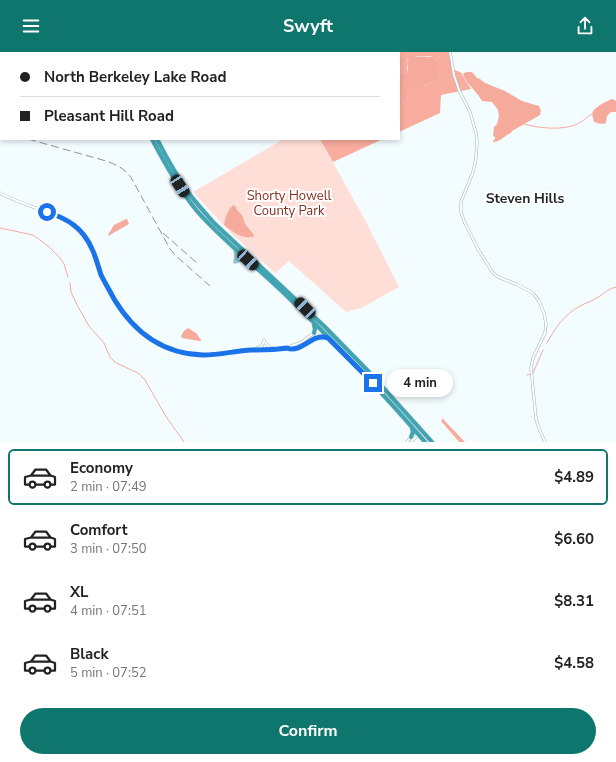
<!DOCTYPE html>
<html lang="en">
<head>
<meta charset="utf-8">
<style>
	body { margin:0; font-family:"Nunito Sans",sans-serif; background:#f2f2f2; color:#222; height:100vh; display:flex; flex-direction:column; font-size:15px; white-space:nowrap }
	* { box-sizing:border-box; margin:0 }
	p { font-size:13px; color:#767676 }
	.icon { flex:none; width:22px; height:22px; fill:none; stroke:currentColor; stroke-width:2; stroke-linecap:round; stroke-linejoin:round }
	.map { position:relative; height:390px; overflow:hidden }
	.panel { display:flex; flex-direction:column; background:#fff; flex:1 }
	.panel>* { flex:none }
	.banner { position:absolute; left:0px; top:0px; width:400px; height:88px; box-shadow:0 2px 6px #0003; display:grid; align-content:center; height:88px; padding:0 20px; background:#fff }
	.end { position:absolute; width:18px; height:18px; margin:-9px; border:5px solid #1a73e8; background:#fff; box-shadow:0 0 0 2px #fff }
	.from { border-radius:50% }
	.bubble { position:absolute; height:28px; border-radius:14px; background:#fff; box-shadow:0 2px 6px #0003; font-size:13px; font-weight:700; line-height:28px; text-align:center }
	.car { position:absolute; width:12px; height:24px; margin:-12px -6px; border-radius:5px; box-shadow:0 0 3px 1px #0007; background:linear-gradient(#222 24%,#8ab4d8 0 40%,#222 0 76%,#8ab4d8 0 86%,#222 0) }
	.banner b { display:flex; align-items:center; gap:14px; height:38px; font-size:15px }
	.banner b+b { border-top:1px solid #e0e0e0 }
	.banner i { width:10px; height:10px; background:#222 }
	ul { padding:7px 0 0; list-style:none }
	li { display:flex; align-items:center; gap:12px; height:56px; margin:0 8px 6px; padding:0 12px; border:2px solid transparent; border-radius:6px }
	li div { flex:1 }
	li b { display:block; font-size:15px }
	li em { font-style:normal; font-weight:700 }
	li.on { border-color:#0f766e }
	li>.icon { width:36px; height:36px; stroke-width:1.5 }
	.button { display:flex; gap:8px; margin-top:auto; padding:8px 20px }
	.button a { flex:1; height:46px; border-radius:24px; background:#0f766e; color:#fff; font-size:16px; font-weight:700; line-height:46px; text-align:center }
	header { display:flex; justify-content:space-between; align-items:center; height:52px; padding:0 20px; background:#0f766e; color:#fff; font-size:18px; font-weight:700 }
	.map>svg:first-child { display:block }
</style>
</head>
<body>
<header><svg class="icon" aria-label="menu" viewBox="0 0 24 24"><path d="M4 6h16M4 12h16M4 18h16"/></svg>Swyft<svg class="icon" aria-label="share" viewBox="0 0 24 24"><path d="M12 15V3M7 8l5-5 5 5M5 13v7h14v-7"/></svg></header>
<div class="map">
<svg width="616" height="390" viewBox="0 0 616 390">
	<rect width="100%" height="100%" fill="#f3fcfe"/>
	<path fill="#ffded7" d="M284 87H320L364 166 399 235 361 256 346 260 289 209 275 221 230 180 193 140Z"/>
	<g fill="#f9ad9e">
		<path d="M276 0H449L452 17 460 20 471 37 441 43 440 61 399 80V44L402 46 404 51 406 50C407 38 411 37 422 34 428 33 434 29 439 27L436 6C430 2 421 6 414 4L407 8V20L403 22 399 21V1H273Z"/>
		<path d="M320 87H383L333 110Z"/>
		<path d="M443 366 444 368 465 390H459L441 369Z"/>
	</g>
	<g fill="#f6aa9b">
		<path d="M414 4 418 5H435L437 9 439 27V28C434 29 429 32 423 34 412 38 407 37 406 51H404L402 46 399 44V21L403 22 407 20 408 17 407 11 409 5Z"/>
		<path d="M467 20H472L477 26 480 27 485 31 505 39 522 49 539 54C541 57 541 59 540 63L512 79 511 81C505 83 500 90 493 90V89L495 87V85L493 84 494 75 497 72 499 64 498 58 492 50 482 49C480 45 477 42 474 38 470 34 466 29 463 24L464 21Z"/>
		<path d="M612 47H613L616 49V60H611L607 64 606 71C603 73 597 71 594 70 591 59 592 59 600 53 603 51 607 49 612 47Z"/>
		<path d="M233 153 236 155 237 158 242 163 245 172 254 183 253 185C241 187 233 180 224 173 225 166 228 158 233 153Z"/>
		<path d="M126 167H127L129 172 108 184V183L114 173Z"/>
		<path d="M188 276 196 281 201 288V289H199L182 286 181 284 184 279Z"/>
	</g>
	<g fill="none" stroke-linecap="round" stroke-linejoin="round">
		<g stroke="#f6aa9b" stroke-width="1">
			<path d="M301 0 302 1"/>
			<path d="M439 18 451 20"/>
			<path d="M455 20 463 22"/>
			<path d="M524 72C539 76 562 79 577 72 582 70 587 65 592 62"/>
			<path d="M0 176 33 183 48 194 60 206 64 212 68 225"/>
			<path d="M70 231 71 240 77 253 89 274 96 282 104 291 110 305 116 311 138 321 145 328 165 363 184 390"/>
			<path d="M547 291C554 277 565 262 580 254 586 251 594 248 600 244 605 241 609 236 616 235"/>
			<path d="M533 321 543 298"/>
			<path d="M527 323 530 322"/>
		</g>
		<g stroke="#a0b5b8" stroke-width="3">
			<g id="minor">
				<path d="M450 0 454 23 459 38 470 60 476 81 477 89 476 106 473 120 461 150V160L464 169 479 199 493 221 498 225 516 232 533 241 539 249 544 261 546 272 545 281 533 306 531 316 536 367 539 376 545 390"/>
				<path d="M0 141C11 147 22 151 33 155 49 160 65 164 77 175 94 191 97 214 107 234 126 272 157 302 203 303 215 303 227 300 239 299 255 298 271 298 287 296 298 300 316 287 320 278"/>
				<path d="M314 286 322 284 325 285"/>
				<path d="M264 289 269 295 276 297"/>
				<path d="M287 296C292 293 298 292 303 289 309 285 314 280 321 277"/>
				<path d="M255 297 262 294 264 288"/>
				<path d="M407 390 411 385"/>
				<path d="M411 390 419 382"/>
			</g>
		</g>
		<g stroke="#d6d8d8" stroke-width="4">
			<g id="major">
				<path d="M3 1 6 0"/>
				<path d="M0 3H1"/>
				<path d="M235 198 236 204 235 210 240 208H248"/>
			</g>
		</g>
		<g stroke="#d6d8d8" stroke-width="5">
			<g id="highway">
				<path d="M106 0 107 1"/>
				<path d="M111 0V1"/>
				<path d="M152 87C165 112 179 137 197 159 225 191 260 217 290 247 337 293 382 340 425 390"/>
				<path d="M157 87C167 107 178 126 191 144 198 153 206 162 214 171L324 274 369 320 432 390"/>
				<path d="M314 281 315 277 314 273"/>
				<path d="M411 385 413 380 412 376"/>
			</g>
		</g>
		<use href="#minor" stroke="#fff" stroke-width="2"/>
		<use href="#major" stroke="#8cc8d1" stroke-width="3"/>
		<use href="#highway" stroke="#40a4b2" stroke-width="4"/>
		<g stroke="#8b9495" stroke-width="1" stroke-dasharray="8 4" stroke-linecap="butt">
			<path d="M0 68 1 69"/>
			<path d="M28 87 106 109C118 113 127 118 133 129L170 197 176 204 210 234"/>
			<path d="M163 181 197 211"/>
		</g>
	</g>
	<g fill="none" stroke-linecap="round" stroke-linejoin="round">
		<path stroke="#1a73e8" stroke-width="5" d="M47 160C68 167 83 176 92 197 96 205 98 214 101 223 105 231 110 239 114 247 134 280 163 302 203 303 219 303 235 299 251 298 263 298 275 298 287 296 302 302 312 280 328 286L373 331"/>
	</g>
	<g text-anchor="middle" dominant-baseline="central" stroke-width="4" stroke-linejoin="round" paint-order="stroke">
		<g font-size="13" fill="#852e20" stroke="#fff">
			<text x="289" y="144">Shorty Howell<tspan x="289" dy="15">County Park</tspan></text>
		</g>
		<g font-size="14" font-weight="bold" fill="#1e2627" stroke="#fff">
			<text x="525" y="146">Steven Hills</text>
		</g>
	</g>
</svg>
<i class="end from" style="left:47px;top:160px"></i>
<i class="end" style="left:373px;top:331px"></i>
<div class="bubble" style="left:387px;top:317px;width:66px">4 min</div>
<i class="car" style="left:180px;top:134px;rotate:147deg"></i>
<i class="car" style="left:248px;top:208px;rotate:133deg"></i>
<i class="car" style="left:305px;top:256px;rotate:315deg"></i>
<div class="banner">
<b><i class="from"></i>North Berkeley Lake Road</b>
<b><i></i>Pleasant Hill Road</b>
</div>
</div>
<section class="panel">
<ul>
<li class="on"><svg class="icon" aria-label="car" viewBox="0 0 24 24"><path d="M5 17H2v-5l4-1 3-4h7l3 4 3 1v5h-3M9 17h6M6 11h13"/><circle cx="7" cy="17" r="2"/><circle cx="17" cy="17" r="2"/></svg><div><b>Economy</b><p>2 min · 07:49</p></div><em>$4.89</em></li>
<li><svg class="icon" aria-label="car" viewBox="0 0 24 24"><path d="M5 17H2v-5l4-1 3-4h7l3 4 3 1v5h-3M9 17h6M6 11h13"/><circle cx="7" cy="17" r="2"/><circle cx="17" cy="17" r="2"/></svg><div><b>Comfort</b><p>3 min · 07:50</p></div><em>$6.60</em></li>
<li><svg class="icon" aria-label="car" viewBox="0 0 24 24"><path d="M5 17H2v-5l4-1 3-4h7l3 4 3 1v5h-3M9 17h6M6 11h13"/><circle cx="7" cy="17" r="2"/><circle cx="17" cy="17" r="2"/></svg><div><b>XL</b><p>4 min · 07:51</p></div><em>$8.31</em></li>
<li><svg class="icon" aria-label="car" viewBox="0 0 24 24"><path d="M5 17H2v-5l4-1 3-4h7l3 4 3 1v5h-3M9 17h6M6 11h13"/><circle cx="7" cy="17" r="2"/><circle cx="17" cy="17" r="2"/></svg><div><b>Black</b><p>5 min · 07:52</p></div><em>$4.58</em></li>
</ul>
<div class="button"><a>Confirm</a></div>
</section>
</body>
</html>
